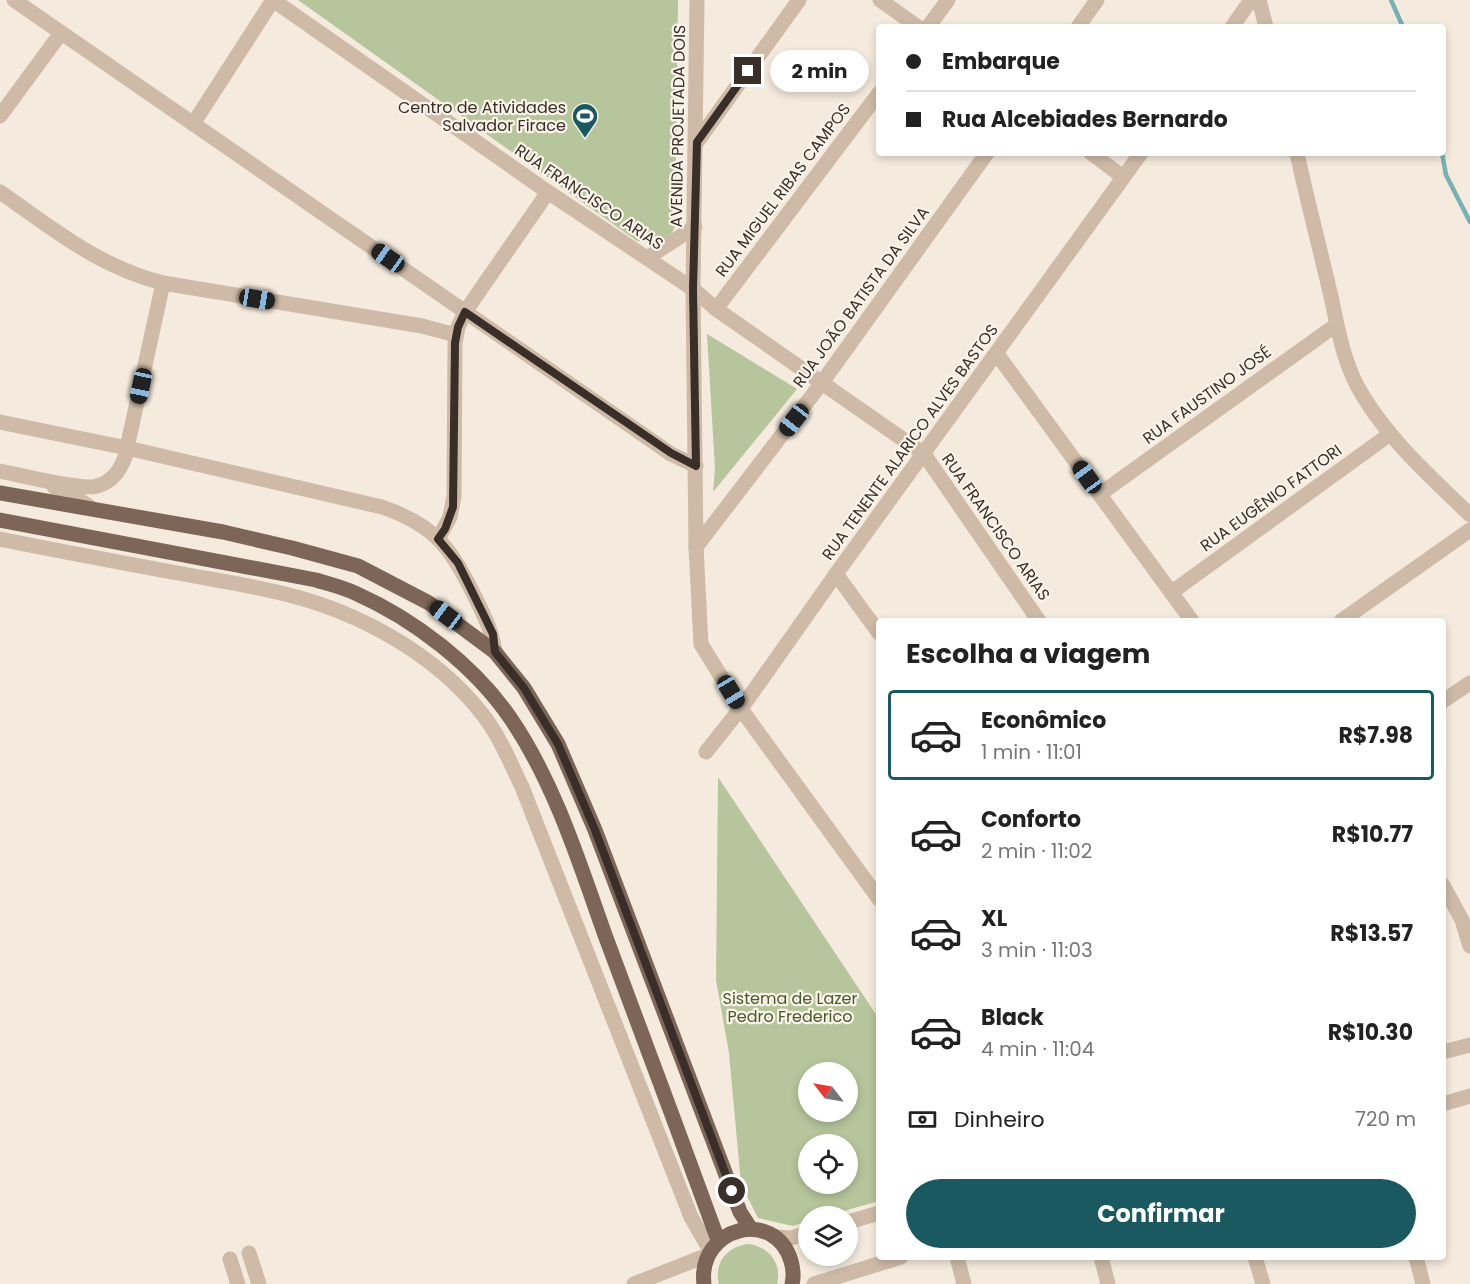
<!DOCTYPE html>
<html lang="pt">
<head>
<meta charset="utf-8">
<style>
	body { margin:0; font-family:Poppins,sans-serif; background:#f6f6f6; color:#222; height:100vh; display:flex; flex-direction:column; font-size:22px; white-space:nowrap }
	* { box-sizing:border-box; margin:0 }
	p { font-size:20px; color:#767676 }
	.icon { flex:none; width:33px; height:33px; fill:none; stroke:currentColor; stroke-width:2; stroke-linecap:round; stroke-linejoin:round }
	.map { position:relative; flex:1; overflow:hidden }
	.sheet { position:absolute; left:876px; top:618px; width:570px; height:642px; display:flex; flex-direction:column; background:#fff; border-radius:6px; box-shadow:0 3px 9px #0003 }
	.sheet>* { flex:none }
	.banner { position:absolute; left:876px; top:24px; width:570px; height:132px; border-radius:6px; box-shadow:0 3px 9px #0003; display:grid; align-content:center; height:132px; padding:0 30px; background:#fff }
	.needle { width:39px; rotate:301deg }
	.buttons { position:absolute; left:798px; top:1062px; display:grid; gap:12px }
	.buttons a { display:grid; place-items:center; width:60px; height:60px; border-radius:50%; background:#fff; box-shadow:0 3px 9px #0003; font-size:30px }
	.end { position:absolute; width:27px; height:27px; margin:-14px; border:8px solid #3a2e28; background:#fff; box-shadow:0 0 0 3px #fff }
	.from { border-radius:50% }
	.bubble { position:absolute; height:42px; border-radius:21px; background:#fff; box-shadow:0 3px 9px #0003; font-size:20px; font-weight:700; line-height:42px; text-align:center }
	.car { position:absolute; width:18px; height:36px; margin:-18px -9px; border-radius:8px; box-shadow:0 0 4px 2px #0007; background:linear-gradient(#222 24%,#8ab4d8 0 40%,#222 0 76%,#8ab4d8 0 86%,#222 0) }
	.banner b { display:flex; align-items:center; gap:21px; height:57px; font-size:22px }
	.banner b+b { border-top:2px solid #e0e0e0 }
	.banner i { width:15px; height:15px; background:#222 }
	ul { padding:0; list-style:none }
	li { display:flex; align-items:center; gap:18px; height:90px; margin:0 12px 9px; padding:0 18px; border:3px solid transparent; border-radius:6px }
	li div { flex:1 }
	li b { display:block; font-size:22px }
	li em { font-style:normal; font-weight:700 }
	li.on { border-color:#1a595f }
	li>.icon { width:54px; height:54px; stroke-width:1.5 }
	h2 { padding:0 30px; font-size:27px; line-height:72px }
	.pay { display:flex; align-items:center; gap:15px; height:66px; padding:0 30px; font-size:22px }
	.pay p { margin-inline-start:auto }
	.button { display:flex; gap:12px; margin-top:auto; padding:12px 30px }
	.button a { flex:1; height:69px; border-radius:36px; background:#1a595f; color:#fff; font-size:24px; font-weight:700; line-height:69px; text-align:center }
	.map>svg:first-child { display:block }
</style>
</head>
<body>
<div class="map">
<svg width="1470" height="1284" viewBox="0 0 1470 1284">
	<rect width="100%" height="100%" fill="#f4eadd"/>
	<g fill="#b6c59b" fill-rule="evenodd">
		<path d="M298 0H678L675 227C665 247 657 244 637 241Z"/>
		<path d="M707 334 797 389 713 492 715 469Z"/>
		<path d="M718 777 879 1019V1201L826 1216H808V1221L793 1226 758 1218 741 1184 729 1053 716 980ZM808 1072H848V1112H808ZM848 1144V1184H808V1144Z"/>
		<path d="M750 1244C770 1248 782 1264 777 1284H719C713 1262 729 1245 750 1244Z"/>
	</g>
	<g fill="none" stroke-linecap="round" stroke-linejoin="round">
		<g stroke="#79b0b4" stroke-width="4.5">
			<path d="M1391 0 1403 27"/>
			<path d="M1442 153 1446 175 1470 222"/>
		</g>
		<g stroke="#cebaa7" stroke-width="15">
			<path d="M14 0 671 454 696 466"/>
			<path d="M273 0 548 192 693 289 716 309 924 454 1039 621"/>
			<path d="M697 0 693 289 696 547 701 644 741 709 879 899"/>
			<path d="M880 0 918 27"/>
			<path d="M1259 0 1266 27"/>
			<path d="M928 27 948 0"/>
			<path d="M1078 27 1097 0"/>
			<path d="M1232 27 1251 0"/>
			<path d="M0 116 61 33"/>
			<path d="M193 124 273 0"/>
			<path d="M697 142 799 0"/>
			<path d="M1091 153 1123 177"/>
			<path d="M1297 153C1307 200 1319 245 1330 292 1338 328 1343 364 1363 396 1391 442 1432 478 1470 515"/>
			<path d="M0 192C55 230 97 266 163 283L422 326 456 335"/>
			<path d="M647 258 695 227"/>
			<path d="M716 309 879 93"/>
			<path d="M997 354 1192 621"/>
			<path d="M0 422 127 448 382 507C437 526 451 549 476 599 485 618 492 630 495 652"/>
			<path d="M0 471C19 475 83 491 97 486 112 482 120 471 125 457L163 283"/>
			<path d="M54 487 78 499 90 507"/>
			<path d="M1100 494 1336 325"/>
			<path d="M0 539C59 551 119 562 178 573 214 580 250 585 285 594 359 612 436 654 483 715 500 737 510 762 522 787L691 1217 710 1250"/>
			<path d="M438 539 450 517 454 496 455 343 458 327 465 312 548 192"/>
			<path d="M696 547 821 384 987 153"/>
			<path d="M836 574 879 633"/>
			<path d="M1172 592 1390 434"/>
			<path d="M1341 621 1470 530"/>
			<path d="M1443 701 1470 683"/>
			<path d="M706 752 745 703 836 574 1141 153"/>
			<path d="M1443 885 1462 920 1470 946"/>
			<path d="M1443 1052 1470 1045"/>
			<path d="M1443 1104 1470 1096"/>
			<path d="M848 1222 879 1213"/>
			<path d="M774 1237 791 1238 808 1233"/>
			<path d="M249 1253 259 1284"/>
			<path d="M957 1257 964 1284"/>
			<path d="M1101 1257 1108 1284"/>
			<path d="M1255 1257 1263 1284"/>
			<path d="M1416 1257 1423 1284"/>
			<path d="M230 1259 238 1284"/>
			<path d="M634 1284 708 1255"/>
			<path d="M814 1284 901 1257"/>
		</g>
		<g stroke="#7d6558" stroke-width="15">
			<path d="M0 493 223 532 292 548 358 566 429 603 495 652 524 688 558 744 595 830 740 1212 751 1229"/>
			<path d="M0 520 316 580C329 584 342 587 355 593 414 619 475 666 511 719 555 784 579 862 605 935 643 1037 681 1138 718 1240"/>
			<path d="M704 1284C697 1227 775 1207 791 1261 793 1268 794 1276 792 1284"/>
		</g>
	</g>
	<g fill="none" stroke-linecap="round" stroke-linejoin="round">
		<path stroke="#3a2e28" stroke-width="8" d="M732 1191 595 830 558 744 524 688 495 652 493 634 458 563 438 539 445 529 453 507 455 343 458 327 465 312 671 453 696 466 693 289 697 142 748 71"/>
	</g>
	<defs>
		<g id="stadium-pin" transform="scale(1.35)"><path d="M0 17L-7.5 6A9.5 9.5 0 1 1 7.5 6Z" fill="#1a595f" stroke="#fbf4ea"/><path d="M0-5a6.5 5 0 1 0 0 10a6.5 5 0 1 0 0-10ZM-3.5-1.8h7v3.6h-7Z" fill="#fff"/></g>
	</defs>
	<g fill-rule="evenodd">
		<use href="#stadium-pin" x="585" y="116"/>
	</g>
	<g text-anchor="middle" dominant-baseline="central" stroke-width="4.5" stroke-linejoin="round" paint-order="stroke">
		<g font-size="16" fill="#3a2e28" stroke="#fbf4ea" text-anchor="end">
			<text x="566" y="107">Centro de Atividades<tspan x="566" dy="18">Salvador Firace</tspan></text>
		</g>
		<g font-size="16" fill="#3a2e28" stroke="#fbf4ea">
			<text transform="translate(678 126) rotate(-89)">AVENIDA PROJETADA DOIS</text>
			<text transform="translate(783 190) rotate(-53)">RUA MIGUEL RIBAS CAMPOS</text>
			<text transform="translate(589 197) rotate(34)">RUA FRANCISCO ARIAS</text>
			<text transform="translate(861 297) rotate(-54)">RUA JOÃO BATISTA DA SILVA</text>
			<text transform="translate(1207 395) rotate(-36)">RUA FAUSTINO JOSÉ</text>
			<text transform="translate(910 442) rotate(-54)">RUA TENENTE ALARICO ALVES BASTOS</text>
			<text transform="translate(1271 498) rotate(-36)">RUA EUGÊNIO FATTORI</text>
			<text transform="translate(996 527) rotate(55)">RUA FRANCISCO ARIAS</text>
		</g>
		<g font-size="16" fill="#485a2a" stroke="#fbf4ea">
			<text x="790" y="998">Sistema de Lazer<tspan x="790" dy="18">Pedro Frederico</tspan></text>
		</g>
	</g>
</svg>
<div class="buttons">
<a><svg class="needle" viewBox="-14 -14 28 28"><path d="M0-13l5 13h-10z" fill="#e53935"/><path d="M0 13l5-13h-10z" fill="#767676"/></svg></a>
<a><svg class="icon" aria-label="locate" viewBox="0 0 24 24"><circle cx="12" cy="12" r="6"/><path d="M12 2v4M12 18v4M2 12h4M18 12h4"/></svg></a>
<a><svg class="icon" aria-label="layers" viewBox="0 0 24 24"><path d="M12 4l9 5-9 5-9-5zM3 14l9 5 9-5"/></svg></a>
</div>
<i class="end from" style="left:732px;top:1191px"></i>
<i class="end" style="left:748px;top:71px"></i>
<div class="bubble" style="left:770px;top:50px;width:99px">2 min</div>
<i class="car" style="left:388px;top:258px;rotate:305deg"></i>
<i class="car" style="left:257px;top:299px;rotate:99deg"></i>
<i class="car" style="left:141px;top:386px;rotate:192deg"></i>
<i class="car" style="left:794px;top:420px;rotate:218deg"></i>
<i class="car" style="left:1087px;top:477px;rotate:324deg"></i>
<i class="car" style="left:446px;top:615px;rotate:307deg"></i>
<i class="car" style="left:731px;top:692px;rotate:149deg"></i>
<div class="banner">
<b><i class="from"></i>Embarque</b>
<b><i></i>Rua Alcebiades Bernardo</b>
</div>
<section class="sheet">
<h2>Escolha a viagem</h2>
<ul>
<li class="on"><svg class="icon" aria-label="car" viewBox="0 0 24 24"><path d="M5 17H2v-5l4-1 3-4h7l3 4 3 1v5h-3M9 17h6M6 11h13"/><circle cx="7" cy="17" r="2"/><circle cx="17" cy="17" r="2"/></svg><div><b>Econômico</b><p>1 min · 11:01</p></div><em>R$7.98</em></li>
<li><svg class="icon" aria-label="car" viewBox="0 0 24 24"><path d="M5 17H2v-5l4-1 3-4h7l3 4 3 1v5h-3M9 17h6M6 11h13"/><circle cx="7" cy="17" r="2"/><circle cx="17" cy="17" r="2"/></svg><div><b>Conforto</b><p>2 min · 11:02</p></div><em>R$10.77</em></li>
<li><svg class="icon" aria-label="car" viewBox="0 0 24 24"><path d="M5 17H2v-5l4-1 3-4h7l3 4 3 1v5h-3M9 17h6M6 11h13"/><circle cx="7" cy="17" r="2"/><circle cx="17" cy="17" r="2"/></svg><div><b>XL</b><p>3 min · 11:03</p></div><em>R$13.57</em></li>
<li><svg class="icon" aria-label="car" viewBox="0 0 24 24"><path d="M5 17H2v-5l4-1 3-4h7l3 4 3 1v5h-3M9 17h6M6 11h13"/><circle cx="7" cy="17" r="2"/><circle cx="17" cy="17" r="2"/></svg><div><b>Black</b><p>4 min · 11:04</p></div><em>R$10.30</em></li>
</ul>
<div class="pay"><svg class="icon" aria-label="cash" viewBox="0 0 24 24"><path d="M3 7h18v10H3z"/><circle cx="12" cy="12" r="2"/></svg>Dinheiro<p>720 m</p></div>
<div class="button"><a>Confirmar</a></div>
</section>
</div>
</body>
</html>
